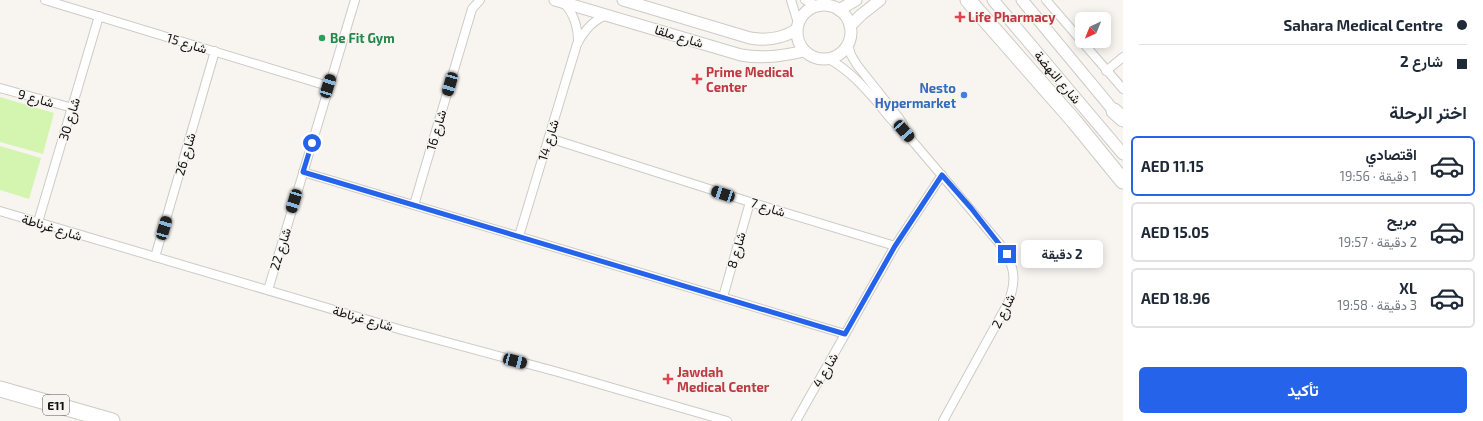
<!DOCTYPE html>
<html lang="ar">
<head>
<meta charset="utf-8">
<style>
	body { margin:0; font-family:"Exo 2",Vazirmatn,sans-serif; background:#f6f6f7; color:#1f2937; direction:rtl; height:100vh; display:flex; flex-direction:column; font-size:15px; white-space:nowrap }
	* { box-sizing:border-box; margin:0 }
	p { font-size:13px; color:#747a83 }
	.icon { flex:none; width:22px; height:22px; fill:none; stroke:currentColor; stroke-width:2; stroke-linecap:round; stroke-linejoin:round }
	.map { position:relative; flex:1; overflow:hidden; direction:ltr }
	.panel { display:flex; flex-direction:column; background:#fff; width:360px }
	.panel>* { flex:none }
	.banner { display:grid; align-content:center; height:88px; padding:0 16px; background:#fff }
	.needle { width:26px; rotate:223deg }
	.buttons { position:absolute; left:1075px; top:12px; display:grid; gap:8px }
	.buttons a { display:grid; place-items:center; width:36px; height:36px; border-radius:6px; background:#fff; box-shadow:0 2px 10px #0003; font-size:20px }
	.end { position:absolute; width:18px; height:18px; margin:-9px; border:5px solid #2563eb; background:#fff; box-shadow:0 0 0 2px #fff }
	.from { border-radius:50% }
	.bubble { position:absolute; height:28px; border-radius:6px; background:#fff; box-shadow:0 2px 10px #0003; font-size:13px; font-weight:700; line-height:28px; text-align:center; direction:rtl }
	.car { position:absolute; width:12px; height:24px; margin:-12px -6px; border-radius:5px; box-shadow:0 0 3px 1px #0007; background:linear-gradient(#222 24%,#8ab4d8 0 40%,#222 0 76%,#8ab4d8 0 86%,#222 0) }
	.banner b { display:flex; align-items:center; gap:14px; height:38px; font-size:15px }
	.banner b+b { border-top:1px solid #e0e1e3 }
	.banner i { width:10px; height:10px; background:#1f2937 }
	ul { padding:0; list-style:none }
	li { display:flex; align-items:center; gap:12px; height:60px; margin:0 8px 6px; padding:0 8px; border:2px solid #e0e1e3; border-radius:6px }
	li div { flex:1 }
	li b { display:block; font-size:15px }
	li em { font-style:normal; font-weight:700 }
	li.selected { border-color:#2563eb }
	li>.icon { width:36px; height:36px; stroke-width:1.5 }
	h2 { padding:0 16px; font-size:18px; line-height:48px }
	.button { display:flex; gap:8px; margin-top:auto; padding:8px 16px }
	.button a { flex:1; height:46px; border-radius:6px; background:#2563eb; color:#fff; font-size:16px; font-weight:700; line-height:46px; text-align:center }
	main { display:flex; flex:1; min-height:0 }
	.map>svg:first-child { display:block }
</style>
</head>
<body>
<main>
<section class="panel">
<div class="banner">
<b><i class="from"></i>Sahara Medical Centre</b>
<b><i></i>شارع 2</b>
</div>
<h2>اختر الرحلة</h2>
<ul>
<li class="selected"><svg class="icon" aria-label="car" viewBox="0 0 24 24"><path d="M5 17H2v-5l4-1 3-4h7l3 4 3 1v5h-3M9 17h6M6 11h13"/><circle cx="7" cy="17" r="2"/><circle cx="17" cy="17" r="2"/></svg><div><b>اقتصادي</b><p>1 دقيقة · 19:56</p></div><em>AED 11.15</em></li>
<li><svg class="icon" aria-label="car" viewBox="0 0 24 24"><path d="M5 17H2v-5l4-1 3-4h7l3 4 3 1v5h-3M9 17h6M6 11h13"/><circle cx="7" cy="17" r="2"/><circle cx="17" cy="17" r="2"/></svg><div><b>مريح</b><p>2 دقيقة · 19:57</p></div><em>AED 15.05</em></li>
<li><svg class="icon" aria-label="car" viewBox="0 0 24 24"><path d="M5 17H2v-5l4-1 3-4h7l3 4 3 1v5h-3M9 17h6M6 11h13"/><circle cx="7" cy="17" r="2"/><circle cx="17" cy="17" r="2"/></svg><div><b>XL</b><p>3 دقيقة · 19:58</p></div><em>AED 18.96</em></li>
</ul>
<div class="button"><a>تأكيد</a></div>
</section>
<div class="map">
<svg width="1123" height="421" viewBox="0 0 1123 421">
	<rect width="100%" height="100%" fill="#f8f5f1"/>
	<g fill="#d4f5af">
		<path d="M0 97 54 113 43 154 0 142Z"/>
		<path d="M0 146 41 158 29 199 0 190Z"/>
	</g>
	<g fill="none" stroke-linecap="round" stroke-linejoin="round">
		<g stroke="#cdcbc6" stroke-width="10">
			<g id="street">
				<path d="M45 0 328 86"/>
				<path d="M791 0 798 23"/>
				<path d="M805 0 817 6"/>
				<path d="M1046 0 1123 89"/>
				<path d="M564 3C574 14 578 27 578 42"/>
				<path d="M848 45 851 55 857 65 899 118 903 124 904 131"/>
				<path d="M829 59C850 71 863 86 878 103 886 113 893 124 904 131L999 243C1014 264 1018 278 1008 303L943 421"/>
				<path d="M1106 71 1123 57"/>
				<path d="M0 88 73 108"/>
				<path d="M549 138 750 202 895 246"/>
				<path d="M303 172 845 334"/>
				<path d="M414 205 472 9 480 0"/>
				<path d="M0 211 402 330 558 372 727 421"/>
				<path d="M38 222 99 16"/>
				<path d="M519 236 577 44C584 31 593 19 608 15"/>
				<path d="M155 257 215 51"/>
				<path d="M268 290 355 0"/>
				<path d="M723 297 750 202"/>
				<path d="M796 421 895 246 942 175"/>
			</g>
		</g>
		<g stroke="#cdcbc6" stroke-width="13">
			<g id="secondary">
				<path d="M555 0 741 55C763 59 782 56 804 51"/>
				<path d="M623 0 750 38C767 41 781 39 796 30"/>
				<path d="M993 0 1123 154"/>
				<path d="M1022 0 1119 117"/>
				<circle cx="824" cy="32" r="27"/>
				<path d="M839 10 856 0"/>
				<path d="M850 26 861 15 880 0"/>
			</g>
		</g>
		<g stroke="#cdcbc6" stroke-width="17">
			<g id="highway">
				<path d="M968 0 1074 121 1123 181"/>
				<path d="M1114 111 1123 119"/>
				<path d="M0 389 112 421"/>
			</g>
		</g>
		<use href="#street" stroke="#fff" stroke-width="8"/>
		<use href="#secondary" stroke="#fff" stroke-width="11"/>
		<use href="#highway" stroke="#fff" stroke-width="15"/>
	</g>
	<g fill="none" stroke-linecap="round" stroke-linejoin="round">
		<path stroke="#2563eb" stroke-width="5" d="M312 143 303 172 845 334 895 246 942 175 971 208 1007 254"/>
	</g>
	<g fill="#e0444e" stroke="#f8f5f1" stroke-width="1.5">
		<path d="M958 11h4v4h4v4h-4v4h-4v-4h-4v-4h4z"/>
		<path d="M695 73h4v4h4v4h-4v4h-4v-4h-4v-4h4z"/>
		<path d="M666 373h4v4h4v4h-4v4h-4v-4h-4v-4h4z"/>
	</g>
	<circle fill="#2e9e5b" stroke="#f8f5f1" stroke-width="1.5" cx="322" cy="38" r="4"/>
	<circle fill="#3f7fe0" stroke="#f8f5f1" stroke-width="1.5" cx="964" cy="95" r="4"/>
	<g text-anchor="middle" dominant-baseline="central" stroke-width="3" stroke-linejoin="round" paint-order="stroke">
		<rect fill="#f8f5f1" stroke="#575554" stroke-width="1" x="43" y="395" width="26" height="20" rx="3"/>
		<g font-size="12" font-weight="bold" fill="#121110">
			<text x="56" y="405">E11</text>
		</g>
		<g font-size="13" font-weight="bold" fill="#be3a42" stroke="#f8f5f1" text-anchor="start">
			<text x="968" y="17">Life Pharmacy</text>
			<text x="706" y="72">Prime Medical<tspan x="706" dy="15">Center</tspan></text>
			<text x="677" y="372">Jawdah<tspan x="677" dy="15">Medical Center</tspan></text>
		</g>
		<g font-size="13" fill="#121110" stroke="#f8f5f1">
			<text transform="translate(679 36) rotate(17)">شارع ملقا</text>
			<text transform="translate(187 43) rotate(17)">شارع 15</text>
			<text transform="translate(1058 77) rotate(50)">شارع النهضة</text>
			<text transform="translate(36 98) rotate(15)">شارع 9</text>
			<text transform="translate(69 119) rotate(-73)">شارع 30</text>
			<text transform="translate(436 130) rotate(-74)">شارع 16</text>
			<text transform="translate(548 140) rotate(-73)">شارع 14</text>
			<text transform="translate(185 154) rotate(-74)">شارع 26</text>
			<text transform="translate(768 207) rotate(17)">شارع 7</text>
			<text transform="translate(52 227) rotate(17)">شارع غرناطة</text>
			<text transform="translate(280 249) rotate(-73)">شارع 22</text>
			<text transform="translate(736 250) rotate(-74)">شارع 8</text>
			<text transform="translate(1003 311) rotate(-64)">شارع 2</text>
			<text transform="translate(363 318) rotate(16)">شارع غرناطة</text>
			<text transform="translate(825 370) rotate(-60)">شارع 4</text>
		</g>
		<g font-size="13" font-weight="bold" fill="#27864d" stroke="#f8f5f1" text-anchor="start">
			<text x="330" y="38">Be Fit Gym</text>
		</g>
		<g font-size="13" font-weight="bold" fill="#366cbe" stroke="#f8f5f1" text-anchor="end">
			<text x="956" y="88">Nesto<tspan x="956" dy="15">Hypermarket</tspan></text>
		</g>
	</g>
</svg>
<div class="buttons">
<a><svg class="needle" viewBox="-14 -14 28 28"><path d="M0-13l5 13h-10z" fill="#e53935"/><path d="M0 13l5-13h-10z" fill="#747a83"/></svg></a>
</div>
<i class="end from" style="left:312px;top:143px"></i>
<i class="end" style="left:1007px;top:254px"></i>
<div class="bubble" style="left:1021px;top:240px;width:82px">2 دقيقة</div>
<i class="car" style="left:450px;top:84px;rotate:196deg"></i>
<i class="car" style="left:328px;top:86px;rotate:17deg"></i>
<i class="car" style="left:904px;top:131px;rotate:139deg"></i>
<i class="car" style="left:723px;top:194px;rotate:288deg"></i>
<i class="car" style="left:294px;top:201px;rotate:197deg"></i>
<i class="car" style="left:164px;top:228px;rotate:16deg"></i>
<i class="car" style="left:515px;top:361px;rotate:105deg"></i>
</div>
</main>
</body>
</html>
